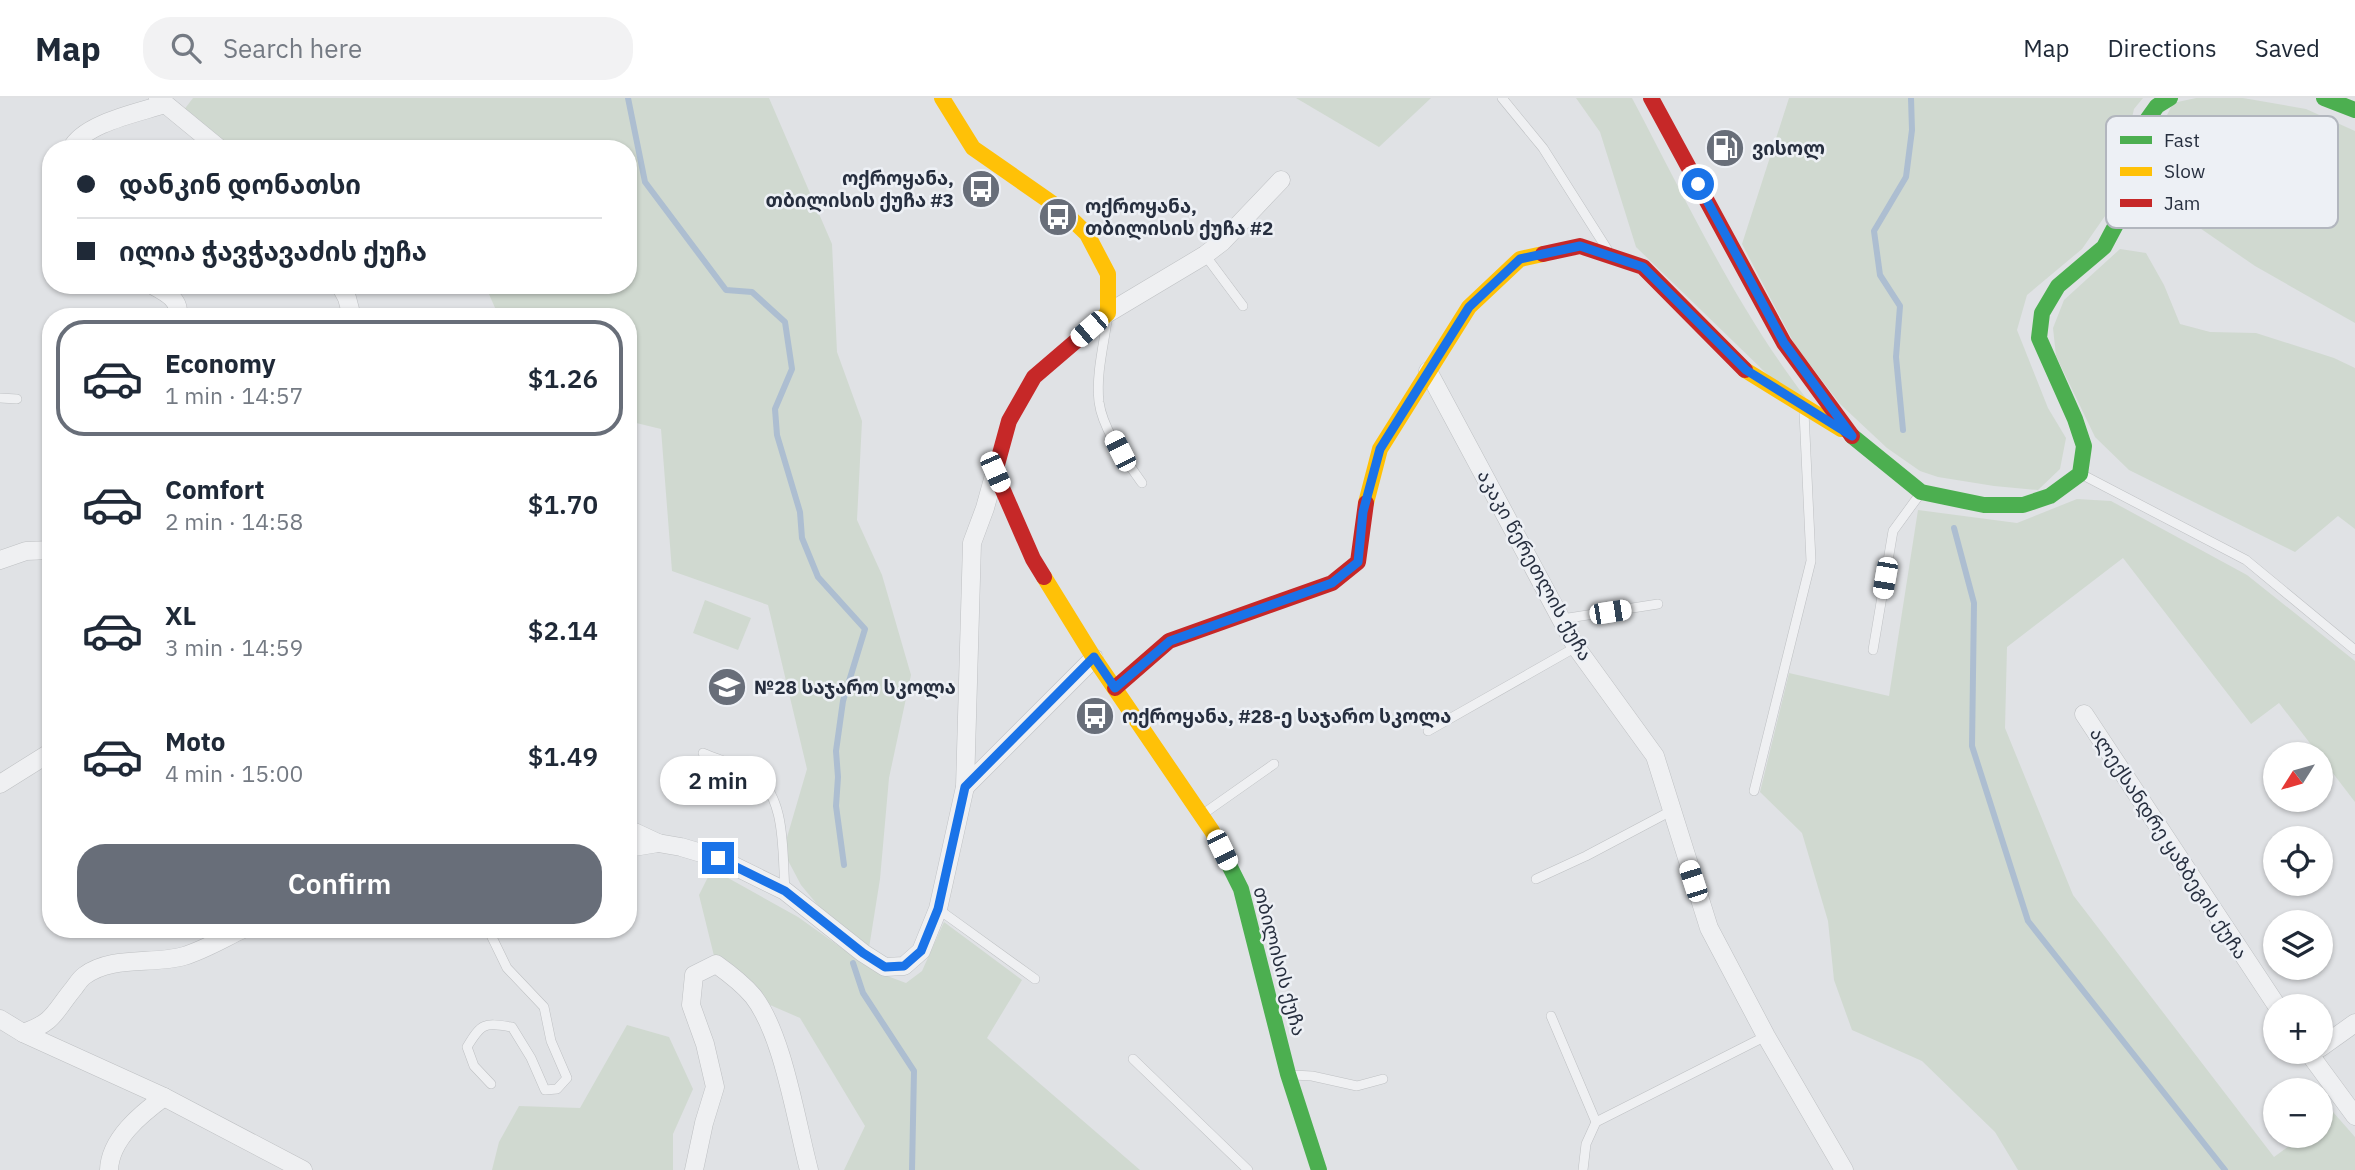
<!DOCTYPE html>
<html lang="en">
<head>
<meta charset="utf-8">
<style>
	body { margin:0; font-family:"IBM Plex Sans","Noto Sans Georgian",sans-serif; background:#f2f2f3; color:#1f2937; height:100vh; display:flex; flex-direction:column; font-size:26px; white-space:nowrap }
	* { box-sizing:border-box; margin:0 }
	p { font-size:23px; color:#747a83 }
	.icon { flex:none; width:38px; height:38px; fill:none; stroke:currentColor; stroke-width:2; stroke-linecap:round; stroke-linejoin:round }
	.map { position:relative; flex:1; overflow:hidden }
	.panel { position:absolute; left:42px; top:210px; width:595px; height:630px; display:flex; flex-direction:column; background:#fff; border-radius:28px; box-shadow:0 2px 5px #0004 }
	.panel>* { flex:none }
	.hud { position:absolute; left:42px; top:42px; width:595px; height:154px; border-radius:28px; box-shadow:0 2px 5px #0004; display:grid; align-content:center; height:154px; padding:0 35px; background:#fff }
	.needle { width:46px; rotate:233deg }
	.controls { position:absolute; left:2263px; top:644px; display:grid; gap:14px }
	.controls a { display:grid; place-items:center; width:70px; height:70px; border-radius:50%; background:#fff; box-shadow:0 2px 5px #0004; font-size:35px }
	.end { position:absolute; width:32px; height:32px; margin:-16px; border:9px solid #1a73e8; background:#fff; box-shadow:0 0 0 4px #fff }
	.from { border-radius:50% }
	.bubble { position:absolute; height:49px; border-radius:24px; background:#fff; box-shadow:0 2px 5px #0004; font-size:23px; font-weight:600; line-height:49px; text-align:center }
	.car { position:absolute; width:21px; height:42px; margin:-21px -10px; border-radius:9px; box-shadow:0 0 5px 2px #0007; background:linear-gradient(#fff 24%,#345 0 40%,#fff 0 76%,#345 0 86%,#fff 0) }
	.hud b { display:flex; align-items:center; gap:24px; height:66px; font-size:26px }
	.hud b+b { border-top:2px solid #e0e1e3 }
	.hud i { width:18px; height:18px; background:#1f2937 }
	ul { padding:12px 0 0; list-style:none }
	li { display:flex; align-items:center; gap:21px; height:116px; margin:0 14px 10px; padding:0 21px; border:4px solid transparent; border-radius:28px }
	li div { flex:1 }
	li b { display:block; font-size:26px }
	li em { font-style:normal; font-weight:600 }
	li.current { border-color:#686e79 }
	li>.icon { width:63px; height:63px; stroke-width:1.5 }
	.primary-button { display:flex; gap:14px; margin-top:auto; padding:14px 35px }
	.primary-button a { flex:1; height:80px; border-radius:28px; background:#686e79; color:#fff; font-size:28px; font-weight:600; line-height:80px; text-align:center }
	header { display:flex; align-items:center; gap:42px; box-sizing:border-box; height:98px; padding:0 35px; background:#fff; border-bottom:2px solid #e0e1e3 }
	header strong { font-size:33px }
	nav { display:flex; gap:38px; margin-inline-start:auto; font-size:24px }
	.search { width:490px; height:63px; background:#f2f2f3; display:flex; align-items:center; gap:18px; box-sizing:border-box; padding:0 24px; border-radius:28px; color:#747a83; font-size:26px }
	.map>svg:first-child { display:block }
</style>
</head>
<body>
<header>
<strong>Map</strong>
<div class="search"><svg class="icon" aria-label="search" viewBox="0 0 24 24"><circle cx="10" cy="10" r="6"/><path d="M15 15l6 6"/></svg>Search here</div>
<nav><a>Map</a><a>Directions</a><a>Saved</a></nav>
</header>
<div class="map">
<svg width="2355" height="1072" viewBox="0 0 2355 1072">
	<rect width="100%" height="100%" fill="#e0e2e5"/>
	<g fill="#d0d9d0">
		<path d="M193 0H769L832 146 837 254 862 323 857 422 882 477 911 577 889 680 880 781 869 850 826 817 801 787 783 753 807 671 768 507 672 473 661 331 628 323V219H499L485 187H628V51H220L180 17Z"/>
		<path d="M1296 0H1431L1379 49Z"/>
		<path d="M1576 0H1632C1685 100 1737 211 1806 300L1770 279 1636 149 1600 34Z"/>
		<path d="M1789 0H2143L2134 11 2112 108 2082 151 2027 197 2017 232 2048 310 2066 340 2060 371 2038 392 1994 388 1938 379 1920 373 1887 350 1840 306 1795 247 1742 146Z"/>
		<path d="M2196 0H2243L2306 11 2355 33V225L2255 168 2149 95 2154 43 2173 5Z"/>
		<path d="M2120 151 2146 155 2164 187 2180 226 2210 234 2256 235 2334 260 2355 270V431L2338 418 2295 454 2129 372 2095 339 2056 258 2053 230 2064 202Z"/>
		<path d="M2077 401 2111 403 2247 477 2355 563V704L2279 605 2251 626 2123 460 2007 549 2005 630 2073 797 2274 1059 2303 1038H2320L2321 1024 2333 1014 2355 1039V1072H2018L1995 1034 1922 963 1852 932 1834 882 1828 823 1802 735 1760 694 1789 575 1889 598 1918 412 2017 425Z"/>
		<path d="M705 502 751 520 738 552 693 535Z"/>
		<path d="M712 771 798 819 874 873 906 885 922 873 944 824 1022 882 987 940 1140 1072H844L865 1028 800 920 754 900 716 866 699 797Z"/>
		<path d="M627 927 669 939 693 991 673 1036V1072H492L499 1044 519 1008 580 1010Z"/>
	</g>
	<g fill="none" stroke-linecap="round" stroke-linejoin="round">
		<g stroke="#adbed1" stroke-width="6">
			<path d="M628 0 645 84 726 192 752 194 785 224 792 271 775 311 777 337 800 414 802 440 818 479 865 531 843 603 836 653 838 679 836 708 844 767"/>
			<path d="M1903 332 1896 259 1900 208 1880 177 1874 133 1906 79 1912 32 1911 0"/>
			<path d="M1954 430 1974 505 1972 648 2028 823 2225 1072"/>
			<path d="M853 865 863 895 914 973 912 1072"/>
		</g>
		<g stroke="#bec0c3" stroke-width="10">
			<g id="lane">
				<path d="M1502 0 1543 50 1607 151"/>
				<path d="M1205 157 1243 208"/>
				<path d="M1107 223C1103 250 1096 278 1099 304 1103 333 1126 362 1142 385"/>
				<path d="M0 300 17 301"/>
				<path d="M2081 376 2246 462 2355 552"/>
				<path d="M1562 521 1658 506"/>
				<path d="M1873 552 1893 433 1920 396"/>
				<path d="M50 604 51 605"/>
				<path d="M1428 633 1576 549"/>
				<path d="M703 655C719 662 738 667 753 676 787 698 782 755 785 792"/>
				<path d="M1754 693 1811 463 1804 314"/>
				<path d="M1203 716 1274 666"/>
				<path d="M1536 781 1586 758 1671 713"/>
				<path d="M938 811 1035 881"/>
				<path d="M488 831 507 870 544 909 551 943 567 980 557 991 545 992 531 960 512 929C484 925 482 924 467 949L474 968 491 986"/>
				<path d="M1551 918 1596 1024"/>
				<path d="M1133 961 1248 1072"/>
				<path d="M1293 977 1312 978 1357 988 1383 981"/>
				<path d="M1583 1072 1586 1046 1596 1024 1766 938"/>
			</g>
		</g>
		<g stroke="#bec0c3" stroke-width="19">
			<g id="street">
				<path d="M158 0 220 51"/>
				<path d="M71 51C84 25 138 15 165 6"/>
				<path d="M152 187C165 194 182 202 177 219"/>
				<path d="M340 187 347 200 352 219"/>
				<path d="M1108 215 1205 157 1222 144 1281 82"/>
				<path d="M1428 273 1576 549 1655 658 1709 830 1766 938 1844 1072"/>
				<path d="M0 462 26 453 51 452"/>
				<path d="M2084 616 2277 908"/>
				<path d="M0 686 51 654"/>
				<path d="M965 689 1094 560"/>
				<path d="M628 731 658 745"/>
				<path d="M628 750 658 745 681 749 718 760 785 793 863 855 885 869 904 868 921 853 938 811 965 689 972 445 985 410 995 374"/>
				<path d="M0 921 23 935 164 999 303 1072"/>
				<path d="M23 935C55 924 54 914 74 890 77 886 80 881 84 878 112 857 153 867 184 858 204 852 224 840 243 831"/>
				<path d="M2320 950 2355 925"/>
				<path d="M2308 954 2355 1018"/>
				<path d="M109 1072C110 1041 141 1016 164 999"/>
				<path d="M694 1072 704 1025 715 989 705 946 691 907 694 877 716 866C730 876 742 885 753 898 783 936 796 1023 809 1072"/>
			</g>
		</g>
		<use href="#lane" stroke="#eff0f2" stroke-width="9"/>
		<use href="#street" stroke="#eff0f2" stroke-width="18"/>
		<g stroke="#4caf50" stroke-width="16">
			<path d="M2324 0 2355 12"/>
			<path d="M1852 338 1921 394 1984 407H2023L2050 398 2080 376 2084 348 2075 321 2039 240 2042 215 2058 188 2104 149 2129 102V81L2137 36 2157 8 2170 0"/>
			<path d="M1226 761 1241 791 1288 976 1319 1072"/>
		</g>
		<g stroke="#ffc107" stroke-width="16">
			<path d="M942 0 973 50 1062 112 1087 136 1108 176V215L1097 225"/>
			<path d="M1745 272 1841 331"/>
			<path d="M1366 405 1380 351 1469 209 1520 161 1543 156"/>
			<path d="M1044 479 1094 560 1212 733 1226 761"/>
		</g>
		<g stroke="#c62828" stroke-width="16">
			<path d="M1651 0 1784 245 1852 338"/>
			<path d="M1543 156 1580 148 1643 169 1745 272"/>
			<path d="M1044 479 1033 461 995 374 1009 323 1034 279 1097 225"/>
			<path d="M1115 590 1169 543 1332 485 1358 464 1366 405"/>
		</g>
	</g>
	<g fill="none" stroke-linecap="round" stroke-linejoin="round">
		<path stroke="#1a73e8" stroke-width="9" d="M718 760 785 793 863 855 885 869 904 868 921 853 938 811 965 689 1094 559 1115 590 1170 543 1332 485 1358 464 1363 414 1380 351 1469 209 1520 161 1580 148 1643 169 1746 272 1852 338 1784 245 1698 86"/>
	</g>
	<defs>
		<g id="fuel-disc" transform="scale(2.0125)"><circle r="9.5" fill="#686e79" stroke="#edf0f5"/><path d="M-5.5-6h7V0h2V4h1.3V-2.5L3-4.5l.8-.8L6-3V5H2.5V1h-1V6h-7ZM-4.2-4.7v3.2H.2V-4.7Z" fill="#fff"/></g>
		<g id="bus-disc" transform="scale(2.0125)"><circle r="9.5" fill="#686e79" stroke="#edf0f5"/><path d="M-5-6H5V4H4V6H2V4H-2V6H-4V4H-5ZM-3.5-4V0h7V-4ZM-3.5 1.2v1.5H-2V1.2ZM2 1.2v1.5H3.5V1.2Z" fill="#fff"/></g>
		<g id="school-disc" transform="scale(2.0125)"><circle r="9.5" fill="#686e79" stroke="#edf0f5"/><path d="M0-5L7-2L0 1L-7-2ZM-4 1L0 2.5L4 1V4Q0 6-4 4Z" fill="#fff"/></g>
	</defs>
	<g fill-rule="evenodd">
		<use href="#fuel-disc" x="1725" y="50"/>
		<use href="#bus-disc" x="981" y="91"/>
		<use href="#bus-disc" x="1058" y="119"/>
		<use href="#school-disc" x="727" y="589"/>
		<use href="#bus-disc" x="1095" y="618"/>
	</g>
	<g text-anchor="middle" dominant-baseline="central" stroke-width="5" stroke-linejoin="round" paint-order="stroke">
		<g font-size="19" font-weight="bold" fill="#272f3f" stroke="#edf0f5" text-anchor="start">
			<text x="1752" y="50">ვისოლ</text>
			<text x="954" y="80" text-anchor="end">ოქროყანა,<tspan x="954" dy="22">თბილისის ქუჩა #3</tspan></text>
			<text x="1085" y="108">ოქროყანა,<tspan x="1085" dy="22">თბილისის ქუჩა #2</tspan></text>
			<text x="754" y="589">№28 საჯარო სკოლა</text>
			<text x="1122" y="618">ოქროყანა, #28-ე საჯარო სკოლა</text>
		</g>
		<g font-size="19" fill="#272f3f" stroke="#edf0f5">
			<text transform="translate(1535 467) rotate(61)">აკაკი წერეთლის ქუჩა</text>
			<text transform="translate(2169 745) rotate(57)">ალექსანდრე ყაზბეგის ქუჩა</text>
			<text transform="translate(1280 863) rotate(75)">თბილისის ქუჩა</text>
		</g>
	</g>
	<rect x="2106" y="18" width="232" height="112" rx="10" fill="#edf0f5" stroke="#b2b6be" stroke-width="2"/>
	<rect x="2120" y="38" width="32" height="8" fill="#4caf50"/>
	<rect x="2120" y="69" width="32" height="9" fill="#ffc107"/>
	<rect x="2120" y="101" width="32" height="8" fill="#c62828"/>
	<g font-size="19" fill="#272f3f">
		<text x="2164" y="49">Fast</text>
		<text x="2164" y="80">Slow</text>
		<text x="2164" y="112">Jam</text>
	</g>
</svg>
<div class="controls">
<a><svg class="needle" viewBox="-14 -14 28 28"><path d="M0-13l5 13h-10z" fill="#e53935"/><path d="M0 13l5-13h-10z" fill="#747a83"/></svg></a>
<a><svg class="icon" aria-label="locate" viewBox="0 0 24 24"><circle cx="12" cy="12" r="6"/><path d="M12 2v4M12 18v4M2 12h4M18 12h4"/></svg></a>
<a><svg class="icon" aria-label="layers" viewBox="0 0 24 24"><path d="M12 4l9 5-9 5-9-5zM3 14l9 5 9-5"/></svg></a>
<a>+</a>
<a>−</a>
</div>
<i class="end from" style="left:1698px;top:86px"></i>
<i class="end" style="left:718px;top:760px"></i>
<div class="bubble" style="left:660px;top:658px;width:116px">2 min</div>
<i class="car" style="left:1089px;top:231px;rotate:229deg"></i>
<i class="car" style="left:1120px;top:353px;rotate:333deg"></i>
<i class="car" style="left:995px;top:374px;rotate:156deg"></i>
<i class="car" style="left:1885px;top:480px;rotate:190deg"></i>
<i class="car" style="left:1610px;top:514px;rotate:81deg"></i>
<i class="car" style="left:1222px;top:752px;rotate:154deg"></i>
<i class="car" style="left:1693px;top:783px;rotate:342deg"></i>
<div class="hud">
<b><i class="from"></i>დანკინ დონათსი</b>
<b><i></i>ილია ჭავჭავაძის ქუჩა</b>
</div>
<section class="panel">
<ul>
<li class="current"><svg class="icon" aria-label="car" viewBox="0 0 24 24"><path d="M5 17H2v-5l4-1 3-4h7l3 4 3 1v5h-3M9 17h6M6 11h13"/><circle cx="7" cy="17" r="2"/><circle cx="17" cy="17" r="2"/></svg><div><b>Economy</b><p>1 min · 14:57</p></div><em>$1.26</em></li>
<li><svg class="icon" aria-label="car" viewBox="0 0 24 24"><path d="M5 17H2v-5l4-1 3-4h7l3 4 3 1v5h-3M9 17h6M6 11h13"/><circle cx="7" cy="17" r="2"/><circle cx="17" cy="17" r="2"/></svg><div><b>Comfort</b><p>2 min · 14:58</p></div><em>$1.70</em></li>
<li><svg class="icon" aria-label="car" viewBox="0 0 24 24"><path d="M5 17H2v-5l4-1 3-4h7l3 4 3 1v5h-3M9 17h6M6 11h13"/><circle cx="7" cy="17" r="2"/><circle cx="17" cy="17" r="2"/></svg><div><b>XL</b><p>3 min · 14:59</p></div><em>$2.14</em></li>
<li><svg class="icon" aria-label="car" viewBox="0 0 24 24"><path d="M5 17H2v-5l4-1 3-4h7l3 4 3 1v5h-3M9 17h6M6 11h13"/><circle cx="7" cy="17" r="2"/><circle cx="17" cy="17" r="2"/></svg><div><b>Moto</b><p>4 min · 15:00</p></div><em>$1.49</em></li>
</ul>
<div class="primary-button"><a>Confirm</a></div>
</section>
</div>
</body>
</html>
